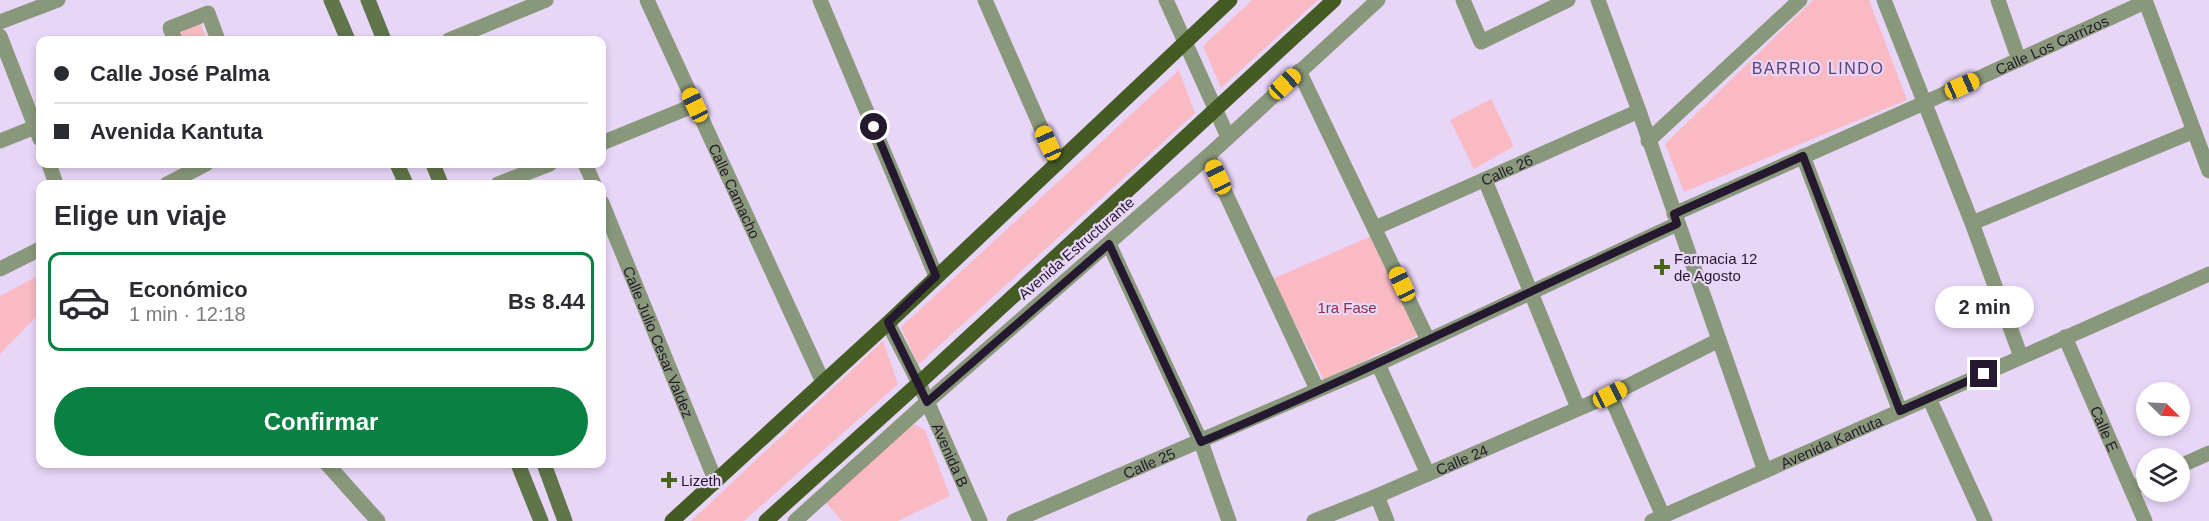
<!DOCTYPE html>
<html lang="es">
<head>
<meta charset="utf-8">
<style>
	body { margin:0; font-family:Helvetica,sans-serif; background:#f2f2f3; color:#2b2b33; height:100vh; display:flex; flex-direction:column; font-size:22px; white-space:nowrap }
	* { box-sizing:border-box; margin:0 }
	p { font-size:20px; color:#7c7c81 }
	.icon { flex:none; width:33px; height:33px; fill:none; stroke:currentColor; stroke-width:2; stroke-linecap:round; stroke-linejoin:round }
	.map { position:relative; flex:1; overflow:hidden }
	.sheet { position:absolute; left:36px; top:180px; width:570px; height:288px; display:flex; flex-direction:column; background:#fff; border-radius:12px; box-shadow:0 3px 9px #0003 }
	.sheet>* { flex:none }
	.guide { position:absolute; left:36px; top:36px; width:570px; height:132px; border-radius:12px; box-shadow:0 3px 9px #0003; display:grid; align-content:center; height:132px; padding:0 18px; background:#fff }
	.needle { width:39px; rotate:114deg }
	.tools { position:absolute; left:2136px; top:382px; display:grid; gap:12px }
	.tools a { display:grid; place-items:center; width:54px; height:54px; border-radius:50%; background:#fff; box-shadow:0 3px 9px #0003; font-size:30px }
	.end { position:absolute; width:27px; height:27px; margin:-14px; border:8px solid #24192e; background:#fff; box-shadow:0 0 0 3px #fff }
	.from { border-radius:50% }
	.bubble { position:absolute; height:42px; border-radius:21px; background:#fff; box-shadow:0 3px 9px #0003; font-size:20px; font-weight:700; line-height:42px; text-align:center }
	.car { position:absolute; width:18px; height:36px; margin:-18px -9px; border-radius:8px; box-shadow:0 0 4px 2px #0007; background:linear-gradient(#f5c518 24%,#345 0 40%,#f5c518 0 76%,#345 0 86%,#f5c518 0) }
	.guide b { display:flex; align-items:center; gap:21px; height:57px; font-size:22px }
	.guide b+b { border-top:2px solid #e1e1e2 }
	.guide i { width:15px; height:15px; background:#2b2b33 }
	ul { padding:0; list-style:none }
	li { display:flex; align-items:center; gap:18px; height:99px; margin:0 12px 9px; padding:0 6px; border:3px solid transparent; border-radius:12px }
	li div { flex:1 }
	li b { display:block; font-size:22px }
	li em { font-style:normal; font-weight:700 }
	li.selected { border-color:#0b8043 }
	li>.icon { width:54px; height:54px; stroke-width:1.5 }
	h2 { padding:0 18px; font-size:27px; line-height:72px }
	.button { display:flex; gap:12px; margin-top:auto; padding:12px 18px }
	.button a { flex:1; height:69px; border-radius:36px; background:#0b8043; color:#fff; font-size:24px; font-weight:700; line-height:69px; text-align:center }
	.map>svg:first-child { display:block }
</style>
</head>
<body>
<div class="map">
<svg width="2209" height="521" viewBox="0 0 2209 521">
	<rect width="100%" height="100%" fill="#e8d6f9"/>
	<g fill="#f9bac3">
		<path d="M1252 0H1318L1221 88 1203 46Z"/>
		<path d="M1813 0H1869L1907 100 1684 192 1665 144Z"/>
		<path d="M200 22 207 40H183L179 31Z"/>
		<path d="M1179 70 1195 113 918 365 901 327Z"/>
		<path d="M1491 99 1514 146 1474 169 1450 120Z"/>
		<path d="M1374 235 1420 334 1324 380 1272 279Z"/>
		<path d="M40 275V313L0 354V296Z"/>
		<path d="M883 341 898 384 744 521H691Z"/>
		<path d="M916 425 925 430 950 496 898 521H842L826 503 908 427Z"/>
	</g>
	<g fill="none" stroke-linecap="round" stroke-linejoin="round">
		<g stroke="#89987a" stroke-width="15">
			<path id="s1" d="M647 0 823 382"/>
			<path d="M820 0 936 276"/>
			<path d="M985 0 1057 164"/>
			<path d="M1166 0 1228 137"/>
			<path d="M1463 0 1481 42 1568 0"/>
			<path d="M1598 0 1639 111 1765 471"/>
			<path d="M1884 0 1972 223 2021 357"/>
			<path d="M1998 0 2019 60"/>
			<path d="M2145 0 2209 171"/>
			<path d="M0 22 58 0"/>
			<path d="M0 36 40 139"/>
			<path d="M175 40 170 28 208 13 218 40"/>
			<path d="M449 40 546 0"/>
			<path d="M1299 71 1428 340"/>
			<path d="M0 141 40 125"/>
			<path d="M1648 141 1800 0"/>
			<path d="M602 143 695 105"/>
			<path d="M1208 156 1317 389"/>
			<path d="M1803 156 1900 411"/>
			<path d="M49 164 56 184"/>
			<path d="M585 164 594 184"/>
			<path d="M1485 180 1578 408"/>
			<path d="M498 184 550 164"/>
			<path id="s2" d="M602 203 716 482"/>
			<path id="s3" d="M1674 214 1924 103 2145 2"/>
			<path d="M1972 223 2194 131"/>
			<path id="s4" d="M1375 228 1639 111"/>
			<path d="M1109 244 1201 442 1229 521"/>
			<path id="s5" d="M888 323 919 383 980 521"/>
			<path id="s6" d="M2065 337 2145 521"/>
			<path d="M1378 364 1428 474"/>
			<path d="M1929 398 1985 521"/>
			<path d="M327 464 378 521"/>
			<path d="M2180 466 2209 453"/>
			<path d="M2131 489 2146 482"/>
			<path d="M1377 496 1387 521"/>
			<path d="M1663 516 1610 395 1719 340"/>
			<path d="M795 521 927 402 1208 156 1378 0"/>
			<path id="s7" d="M1014 521 1378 364 1677 224"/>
			<path id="s8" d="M1314 521 1377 496 1610 395"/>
		</g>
		<g stroke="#89987a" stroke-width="15">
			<path d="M167 184 206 164"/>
			<path d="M0 269 40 249"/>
			<path id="s9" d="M1652 521 2209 274"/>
		</g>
		<g stroke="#607549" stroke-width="15">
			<path d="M331 0 348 40"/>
			<path d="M368 0 384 40"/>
			<path d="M397 164 406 184"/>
			<path d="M433 164 441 184"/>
			<path d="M518 464 541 521"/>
			<path d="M544 464 565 521"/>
		</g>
		<g stroke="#445c24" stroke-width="15">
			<path d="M672 521 888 323 1230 0"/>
			<path d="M766 521 919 383 1334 0"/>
		</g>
	</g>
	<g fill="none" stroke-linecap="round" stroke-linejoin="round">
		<path stroke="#24192e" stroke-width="8" d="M874 127 936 276 888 322 927 402 1109 244 1201 442C1362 374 1518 296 1677 224L1674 214 1803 156 1900 411 1984 374"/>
	</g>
	<g fill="#49671c" stroke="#e8d6f9" stroke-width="2">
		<path d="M1659 258h6v6h6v6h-6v6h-6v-6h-6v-6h6z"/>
		<path d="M666 471h6v6h6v6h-6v6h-6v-6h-6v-6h6z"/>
	</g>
	<g text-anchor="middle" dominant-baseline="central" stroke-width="4.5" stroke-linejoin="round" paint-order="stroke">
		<g font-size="15" fill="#24192e" stroke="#e8d6f9">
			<text stroke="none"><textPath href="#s3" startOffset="414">Calle Los Carrizos</textPath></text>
			<text stroke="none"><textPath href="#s4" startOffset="144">Calle 26</textPath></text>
			<text stroke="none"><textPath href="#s1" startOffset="210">Calle Camacho</textPath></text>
			<text transform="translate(1076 248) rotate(-41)">Avenida Estructurante</text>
			<text stroke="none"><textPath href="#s2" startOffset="150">Calle Julio Cesar Valdez</textPath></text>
			<text stroke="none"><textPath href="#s6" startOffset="100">Calle E</textPath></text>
			<text stroke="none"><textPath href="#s9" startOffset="196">Avenida Kantuta</textPath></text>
			<text stroke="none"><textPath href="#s5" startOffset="146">Avenida B</textPath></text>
			<text stroke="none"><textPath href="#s8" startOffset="160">Calle 24</textPath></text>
			<text stroke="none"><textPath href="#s7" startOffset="147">Calle 25</textPath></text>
		</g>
		<g font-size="15" fill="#24192e" stroke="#e8d6f9" text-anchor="start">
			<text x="1674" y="258">Farmacia 12<tspan x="1674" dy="17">de Agosto</tspan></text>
			<text x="681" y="480">Lizeth</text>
		</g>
		<g font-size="15" fill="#902e47" stroke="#e8d6f9">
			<text x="1347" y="307">1ra Fase</text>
		</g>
		<g font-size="16" letter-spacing="1.5" fill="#5c4071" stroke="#e8d6f9">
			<text x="1818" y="68">BARRIO LINDO</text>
		</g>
	</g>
</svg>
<div class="tools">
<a><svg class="needle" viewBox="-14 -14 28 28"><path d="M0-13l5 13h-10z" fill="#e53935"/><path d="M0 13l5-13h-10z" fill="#7c7c81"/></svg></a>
<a><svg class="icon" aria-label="layers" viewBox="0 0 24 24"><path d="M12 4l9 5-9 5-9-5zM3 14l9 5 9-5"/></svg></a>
</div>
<i class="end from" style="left:874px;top:127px"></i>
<i class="end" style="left:1984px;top:374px"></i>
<div class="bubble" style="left:1935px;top:286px;width:99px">2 min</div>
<i class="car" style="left:1285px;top:84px;rotate:47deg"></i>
<i class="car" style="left:1962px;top:86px;rotate:66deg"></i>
<i class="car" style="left:695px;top:105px;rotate:335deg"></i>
<i class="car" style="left:1048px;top:143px;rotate:336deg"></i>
<i class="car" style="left:1218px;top:177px;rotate:335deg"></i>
<i class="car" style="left:1402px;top:284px;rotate:335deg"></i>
<i class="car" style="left:1610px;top:395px;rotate:63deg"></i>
<div class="guide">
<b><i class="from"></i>Calle José Palma</b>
<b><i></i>Avenida Kantuta</b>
</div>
<section class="sheet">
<h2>Elige un viaje</h2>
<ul>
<li class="selected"><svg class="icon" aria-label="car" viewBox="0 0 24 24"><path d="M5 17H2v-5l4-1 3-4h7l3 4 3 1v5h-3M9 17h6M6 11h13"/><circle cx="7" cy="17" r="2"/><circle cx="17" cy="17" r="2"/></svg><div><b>Económico</b><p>1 min · 12:18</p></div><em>Bs 8.44</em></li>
</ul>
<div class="button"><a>Confirmar</a></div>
</section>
</div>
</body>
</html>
